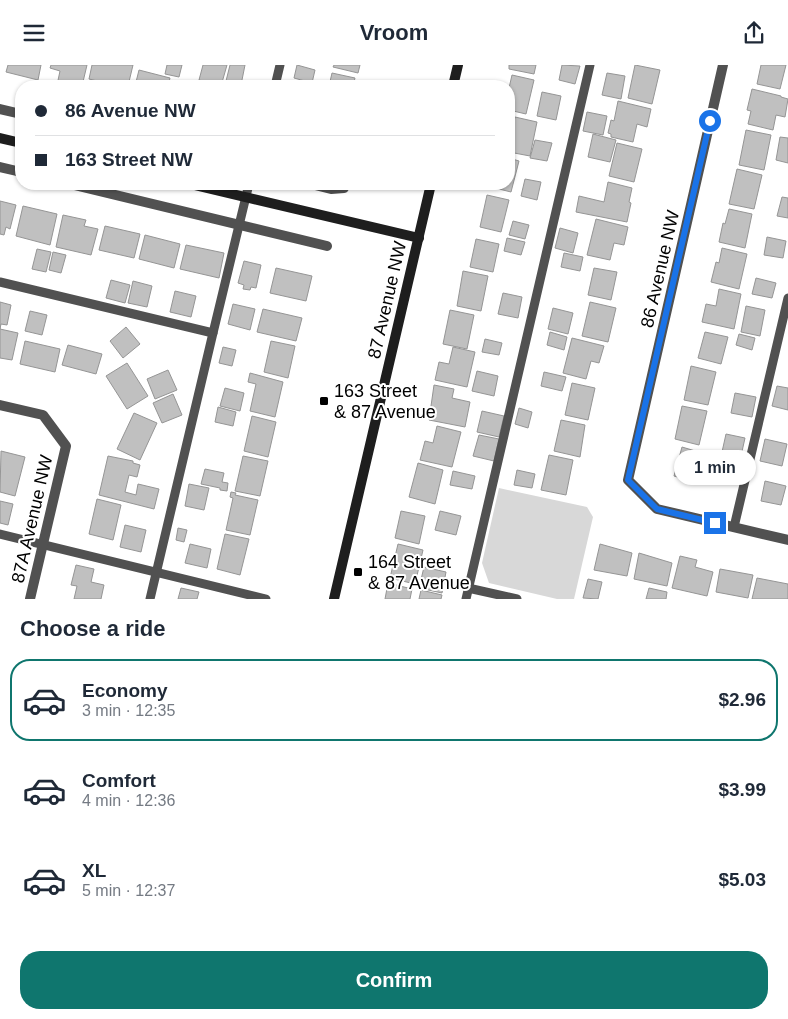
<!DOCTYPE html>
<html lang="en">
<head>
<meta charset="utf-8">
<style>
	body { margin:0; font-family:Arial,sans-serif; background:#f2f2f3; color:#1f2937; height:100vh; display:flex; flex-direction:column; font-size:19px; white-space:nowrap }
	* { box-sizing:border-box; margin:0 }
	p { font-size:16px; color:#747a83 }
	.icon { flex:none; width:28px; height:28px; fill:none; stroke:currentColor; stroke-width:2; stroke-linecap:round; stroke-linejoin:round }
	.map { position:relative; height:534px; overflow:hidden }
	.panel { display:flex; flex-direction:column; background:#fff; flex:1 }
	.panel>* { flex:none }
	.banner { position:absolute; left:15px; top:15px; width:500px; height:110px; border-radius:20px; box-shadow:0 1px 4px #0004; display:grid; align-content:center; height:110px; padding:0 20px; background:#fff }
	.end { position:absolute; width:22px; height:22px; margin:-11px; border:6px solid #1a73e8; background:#fff; box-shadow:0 0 0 2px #fff }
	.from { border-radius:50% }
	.bubble { position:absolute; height:35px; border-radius:18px; background:#fff; box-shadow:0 1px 4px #0004; font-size:16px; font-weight:700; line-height:35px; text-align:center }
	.banner b { display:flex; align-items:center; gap:18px; height:48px; font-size:19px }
	.banner b+b { border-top:1px solid #e0e1e3 }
	.banner i { width:12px; height:12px; background:#1f2937 }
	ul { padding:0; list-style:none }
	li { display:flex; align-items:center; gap:15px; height:82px; margin:0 10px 8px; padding:0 10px; border:2px solid transparent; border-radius:20px }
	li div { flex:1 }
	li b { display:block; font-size:19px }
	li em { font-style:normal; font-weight:700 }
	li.current { border-color:#0f766e }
	li>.icon { width:45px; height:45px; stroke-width:1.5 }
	h2 { padding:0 20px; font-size:22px; line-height:60px }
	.action { display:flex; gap:10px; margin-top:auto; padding:10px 20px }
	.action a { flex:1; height:58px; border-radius:20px; background:#0f766e; color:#fff; font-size:20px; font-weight:700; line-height:58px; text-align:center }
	header { display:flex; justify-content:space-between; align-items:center; height:65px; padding:0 20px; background:#fff; font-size:22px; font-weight:700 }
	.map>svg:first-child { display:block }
</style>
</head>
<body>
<header><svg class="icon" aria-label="menu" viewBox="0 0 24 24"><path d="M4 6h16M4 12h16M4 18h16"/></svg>Vroom<svg class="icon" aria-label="share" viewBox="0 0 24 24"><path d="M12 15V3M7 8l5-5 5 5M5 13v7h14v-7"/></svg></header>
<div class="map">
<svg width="788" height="534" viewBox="0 0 788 534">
	<rect width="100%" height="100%" fill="#fff"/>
	<path fill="#d8d8d8" d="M499 423 587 442 593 452 574 534H557L489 518 482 498Z"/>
	<g fill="#c0c0c0" stroke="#959595">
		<path d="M8 0H41L38 15 6 7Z"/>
		<path d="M51 0H87L82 21 57 20 60 6 50 3Z"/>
		<path d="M92 0H133L128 21H105V18L89 14Z"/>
		<path d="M167 0H182L179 12 165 9Z"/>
		<path d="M203 0H227L221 21 199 15Z"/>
		<path d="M230 0H245L241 20 226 16Z"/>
		<path d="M297 0 315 5 312 18 294 13Z"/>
		<path d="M334 0H360L358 8 333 2Z"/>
		<path d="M509 0H536L534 9 509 4Z"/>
		<path d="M562 0 580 1 575 19 559 15Z"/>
		<path d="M635 0 660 5 652 39 628 33Z"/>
		<path d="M761 0H786L780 24 757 19Z"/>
		<path d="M139 5 170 13 168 21H135Z"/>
		<path d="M332 8 355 13 353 21H329Z"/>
		<path d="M607 8 625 11 621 34 602 30Z"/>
		<path d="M512 10 534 15 526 49 509 45V23Z"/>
		<path d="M752 24 781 31V32L788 34 785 52 776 50 773 65 748 59 751 46 747 45Z"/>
		<path d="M542 27 561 31 556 55 537 51Z"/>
		<path d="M618 36 651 44 647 62 637 59 633 77 611 72V69L608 68 611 55 614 56Z"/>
		<path d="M587 47 607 51 603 70 583 66Z"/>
		<path d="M515 52 537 57 530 91 509 87V67L512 68Z"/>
		<path d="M746 65 771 70 764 105 739 100Z"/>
		<path d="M593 69 616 75 610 97 588 92Z"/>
		<path d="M780 72 788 73V98L776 95Z"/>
		<path d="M535 75 552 78 547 96 530 93Z"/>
		<path d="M617 78 642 84 634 117 609 111Z"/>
		<path d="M509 93 519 96 511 127 487 121 488 119H509Z"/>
		<path d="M737 104 762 110 754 144 729 139Z"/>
		<path d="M525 114 541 117 537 135 521 131Z"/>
		<path d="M608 117 632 123 629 137 631 138 627 157 576 147 579 131 604 137Z"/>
		<path d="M487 130 509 135 501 167 480 162Z"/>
		<path d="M782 132 788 133V153L777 151Z"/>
		<path d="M0 136 16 140 10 164 6 162 4 170 0 169Z"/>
		<path d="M23 141 57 149 50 180 16 171Z"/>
		<path d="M729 144 752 149 745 183 719 177 723 158 725 159Z"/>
		<path d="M63 150 86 155 84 161 98 164 91 190 56 182Z"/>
		<path d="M596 154 628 162 624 180 614 178 610 195 587 190Z"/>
		<path d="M513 156 529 160 525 174 509 170Z"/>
		<path d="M105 161 140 169 134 193 99 185Z"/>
		<path d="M560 163 578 168 573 188 555 183Z"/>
		<path d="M145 170 180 179 174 203 139 194Z"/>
		<path d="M767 172 786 176 783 193 764 190Z"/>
		<path d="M507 173 525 177 521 190 504 186Z"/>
		<path d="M476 174 499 179 493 207 470 202Z"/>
		<path d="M186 180 224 188 219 213 180 204Z"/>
		<path d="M722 183 747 189 739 224 711 217 716 197 719 198Z"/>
		<path d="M37 184 51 187 46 207 32 204Z"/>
		<path d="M53 187 66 190 61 208 49 205Z"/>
		<path d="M564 188 583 192 580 206 561 202Z"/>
		<path d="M244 196 261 200 256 223 251 222 250 225 243 224 244 220 238 218Z"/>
		<path d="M276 203 312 211 306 236 270 228Z"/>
		<path d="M594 203 617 207 611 235 588 230Z"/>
		<path d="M463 206 488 211 481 246 457 241Z"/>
		<path d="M756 213 776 218 772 233 752 229Z"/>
		<path d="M111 215 130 220 125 238 106 233Z"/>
		<path d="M133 216 152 221 147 242 128 238Z"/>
		<path d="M719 224 741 229 734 264 702 257 706 239 716 241Z"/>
		<path d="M175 226 196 231 191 252 170 247Z"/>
		<path d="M503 228 522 232 518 253 498 249Z"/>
		<path d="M0 237 11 240 7 260 1 259 0 264 18 268 12 295 0 293Z"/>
		<path d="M590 237 616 243 608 277 582 271Z"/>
		<path d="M233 239 255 244 250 265 228 259Z"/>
		<path d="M746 241 765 245 760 271 741 267Z"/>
		<path d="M553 243 573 248 568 269 548 264Z"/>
		<path d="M263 244 302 253 296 276 257 267Z"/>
		<path d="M450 245 474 250 467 284 443 279Z"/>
		<path d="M30 246 47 250 42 270 25 266Z"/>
		<path d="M126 262 140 279 123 293 110 276Z"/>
		<path d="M550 267 567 272 564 285 547 280Z"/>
		<path d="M705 267 728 272 721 299 698 293Z"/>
		<path d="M739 269 755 273 752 285 736 280Z"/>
		<path d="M572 273 604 281 599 298 591 296 586 314 563 308Z"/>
		<path d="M485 274 502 278 499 290 482 287Z"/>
		<path d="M25 276 60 284 55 307 20 299Z"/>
		<path d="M271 276 295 281 288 313 264 307Z"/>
		<path d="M68 280 102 289 96 309 62 300Z"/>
		<path d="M223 282 236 285 232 301 219 298Z"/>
		<path d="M453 282 475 287 467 322 435 315 439 297 449 299Z"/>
		<path d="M127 298 148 331 127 344 106 311Z"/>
		<path d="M691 301 716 307 708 340 684 335Z"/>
		<path d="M168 305 177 325 155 334 147 314Z"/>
		<path d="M477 306 498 311 494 331 472 326Z"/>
		<path d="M544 307 566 312 562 326 541 321Z"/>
		<path d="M250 308 283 317 275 352 250 346 256 319 248 317Z"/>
		<path d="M572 318 595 323 588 355 565 350Z"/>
		<path d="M434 320 454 324 452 333 470 337 465 362 429 355Z"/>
		<path d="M777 321 788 323V345L772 341Z"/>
		<path d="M225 323 244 328 240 346 220 341Z"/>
		<path d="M735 328 756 332 752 352 731 348Z"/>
		<path d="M173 329 182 350 162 358 153 338Z"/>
		<path d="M682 341 707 346 699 380 675 374Z"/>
		<path d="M218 342 236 347 233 361 215 357Z"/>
		<path d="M519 343 532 347 528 363 515 359Z"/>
		<path d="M482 346 504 351 499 372 477 367Z"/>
		<path d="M134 348 157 358 140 395 117 384Z"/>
		<path d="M252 351 276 357 268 392 244 386Z"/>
		<path d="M561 355 585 360 580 392 554 386Z"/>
		<path d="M437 361 461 367 452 402 420 395 425 376 433 378Z"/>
		<path d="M726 369 745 373 741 391 722 387Z"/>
		<path d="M479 370 499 374 494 396 473 391Z"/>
		<path d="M765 374 787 379 782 401 760 396Z"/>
		<path d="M682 382 702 388V386L713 389 709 403 700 401 695 417 674 411Z"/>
		<path d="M1 386 25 392 15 431 0 427Z"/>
		<path d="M549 390 573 395 566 430 541 425Z"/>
		<path d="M722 390 741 394 736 413 717 408Z"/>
		<path d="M108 391 133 396V398L140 400 137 412 129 410 125 427 136 430 138 419 159 424 154 444 99 430Z"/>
		<path d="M243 391 268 396 260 431 235 426Z"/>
		<path d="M418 398 443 405 435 439 409 432Z"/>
		<path d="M205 404 224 408 222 417 228 418 227 426 220 425V423L201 419Z"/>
		<path d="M517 405 535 409 532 423 514 420Z"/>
		<path d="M453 406 475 411 472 424 450 420Z"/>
		<path d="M765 416 786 421 781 440 761 436Z"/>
		<path d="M189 419 209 423 204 445 185 441Z"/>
		<path d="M231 427 236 428 235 430 258 435 250 470 226 465 233 433 230 432Z"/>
		<path d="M97 434 121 440 113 475 89 469Z"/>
		<path d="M0 436 13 439 8 460 0 458Z"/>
		<path d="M401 446 425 451 419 479 395 473Z"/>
		<path d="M440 446 461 451 456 470 435 465Z"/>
		<path d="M125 460 146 465 141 487 120 482Z"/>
		<path d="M178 463 187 465 184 477 176 475Z"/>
		<path d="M225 469 249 474 240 510 217 504Z"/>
		<path d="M190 479 211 484 207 503 185 498Z"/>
		<path d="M398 479 423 485 415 519 390 513Z"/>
		<path d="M600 479 632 488 627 511 594 505Z"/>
		<path d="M639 488 672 498 667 521 634 514Z"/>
		<path d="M680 491 697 495 695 502 713 507 707 531 672 523Z"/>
		<path d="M76 500 94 504 91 517 104 520 101 534H74L77 521 71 520Z"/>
		<path d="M424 502 446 507 442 528 419 523Z"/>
		<path d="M720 504 753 510 748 533 716 527Z"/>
		<path d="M757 513 788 519V534H752Z"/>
		<path d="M588 514 602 517 598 534 583 533Z"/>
		<path d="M388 518 412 524 410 534H385Z"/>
		<path d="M181 523 199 527 197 534H178Z"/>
		<path d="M649 523 667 527 666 534H646Z"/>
		<path d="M421 525 442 530 441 534H419Z"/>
	</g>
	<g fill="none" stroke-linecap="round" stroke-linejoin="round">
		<g stroke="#515151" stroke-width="9">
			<path d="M275 21 280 0"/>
			<path d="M0 217 213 268 150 534"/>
			<path d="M213 268 249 119"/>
			<path d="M734 462 788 233"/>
			<path d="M0 469 266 534"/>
			<path d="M468 523 517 534"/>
			<path d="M466 534 590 0"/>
		</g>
		<g stroke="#515151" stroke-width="10">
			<path d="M723 0 628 415 657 444 788 475"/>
			<path d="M0 44 21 49"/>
			<path d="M0 102 21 107"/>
			<path d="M70 119 327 181"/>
			<path d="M311 119 331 124 344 123"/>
			<path d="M0 340 43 350 66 381 30 534"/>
		</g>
		<g stroke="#1e1e1e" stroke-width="10">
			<path d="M453 21 458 0"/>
			<path d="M0 73 21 78"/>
			<path d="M190 119 419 173"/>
			<path d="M334 534 431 119"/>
		</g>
	</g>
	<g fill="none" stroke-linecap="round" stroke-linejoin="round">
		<path stroke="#1a73e8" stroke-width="6" d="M710 56 628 415 657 444 715 458"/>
	</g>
	<g fill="#000" stroke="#fff" stroke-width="2">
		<rect x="319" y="331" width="10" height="10" rx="2.5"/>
		<rect x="353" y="502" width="10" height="10" rx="2.5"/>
	</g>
	<g text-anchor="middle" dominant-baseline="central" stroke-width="4" stroke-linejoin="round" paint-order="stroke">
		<g font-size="18" fill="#000" stroke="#fff">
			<text transform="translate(660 204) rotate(-77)">86 Avenue NW</text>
			<text transform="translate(387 235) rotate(-77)">87 Avenue NW</text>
			<text transform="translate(32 454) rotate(-77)">87A Avenue NW</text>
		</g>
		<g font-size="18" fill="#000" stroke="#fff" text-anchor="start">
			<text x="334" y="326">163 Street<tspan x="334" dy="21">&amp; 87 Avenue</tspan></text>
			<text x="368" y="497">164 Street<tspan x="368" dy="21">&amp; 87 Avenue</tspan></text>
		</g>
	</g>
</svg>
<i class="end from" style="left:710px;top:56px"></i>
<i class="end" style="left:715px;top:458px"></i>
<div class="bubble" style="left:674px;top:385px;width:82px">1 min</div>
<div class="banner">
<b><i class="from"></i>86 Avenue NW</b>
<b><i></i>163 Street NW</b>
</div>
</div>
<section class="panel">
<h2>Choose a ride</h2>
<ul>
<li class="current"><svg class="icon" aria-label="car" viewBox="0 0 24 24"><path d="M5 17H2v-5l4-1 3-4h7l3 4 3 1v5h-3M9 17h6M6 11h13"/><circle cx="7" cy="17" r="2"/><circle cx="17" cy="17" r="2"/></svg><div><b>Economy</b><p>3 min · 12:35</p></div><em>$2.96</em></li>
<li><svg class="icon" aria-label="car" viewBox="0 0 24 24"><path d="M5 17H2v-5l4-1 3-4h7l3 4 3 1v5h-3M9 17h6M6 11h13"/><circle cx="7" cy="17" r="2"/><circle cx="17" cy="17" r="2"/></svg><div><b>Comfort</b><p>4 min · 12:36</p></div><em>$3.99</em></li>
<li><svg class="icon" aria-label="car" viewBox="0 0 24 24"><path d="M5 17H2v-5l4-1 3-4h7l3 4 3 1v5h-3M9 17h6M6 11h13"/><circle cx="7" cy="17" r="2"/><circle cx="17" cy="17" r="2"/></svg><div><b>XL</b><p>5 min · 12:37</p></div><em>$5.03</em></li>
</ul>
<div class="action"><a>Confirm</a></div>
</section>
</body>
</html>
